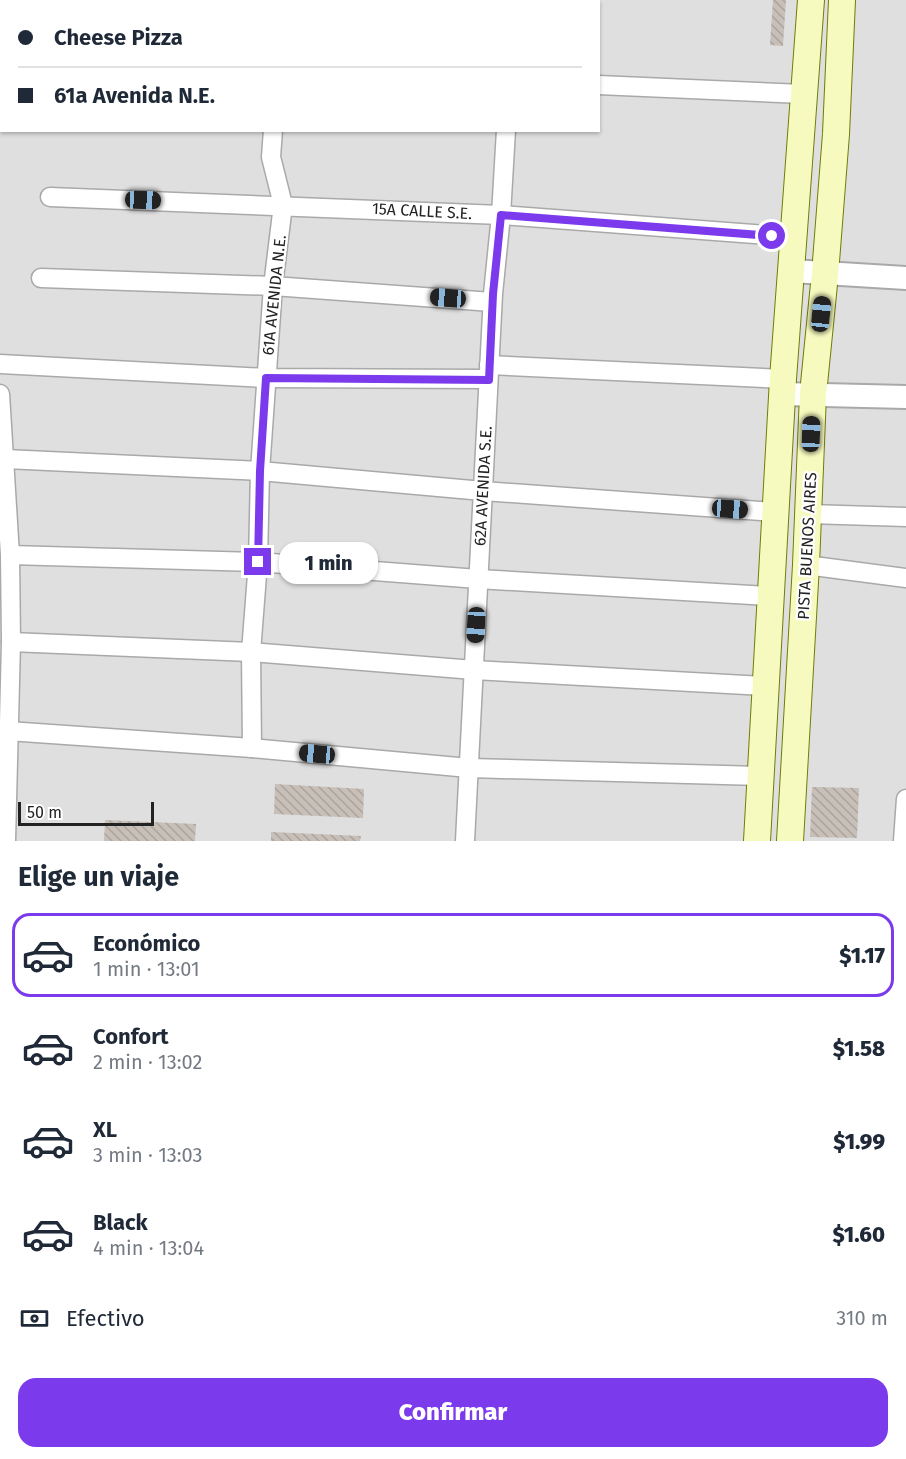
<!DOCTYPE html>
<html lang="es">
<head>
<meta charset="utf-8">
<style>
	body { margin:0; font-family:"Fira Sans",sans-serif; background:#f2f2f3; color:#1f2937; height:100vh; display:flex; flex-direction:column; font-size:22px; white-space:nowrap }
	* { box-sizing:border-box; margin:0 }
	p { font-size:20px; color:#747a83 }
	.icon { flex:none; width:33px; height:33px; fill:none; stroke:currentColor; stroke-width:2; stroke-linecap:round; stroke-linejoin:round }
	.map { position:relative; height:841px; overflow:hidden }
	.panel { display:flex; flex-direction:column; background:#fff; flex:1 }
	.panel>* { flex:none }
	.banner { position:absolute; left:0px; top:0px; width:600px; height:132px; box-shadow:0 2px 4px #0004; display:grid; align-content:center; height:132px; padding:0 18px; background:#fff }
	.scale { position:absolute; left:18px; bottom:15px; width:136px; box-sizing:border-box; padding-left:6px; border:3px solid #222; border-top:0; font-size:16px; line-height:21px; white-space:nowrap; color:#222; -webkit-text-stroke:4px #fff; paint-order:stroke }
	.end { position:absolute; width:27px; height:27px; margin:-14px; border:8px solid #7c3aed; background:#fff; box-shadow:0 0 0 3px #fff }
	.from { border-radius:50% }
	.bubble { position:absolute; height:42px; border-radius:18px; background:#fff; box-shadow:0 2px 4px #0004; font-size:20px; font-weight:800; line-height:42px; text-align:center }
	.car { position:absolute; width:18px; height:36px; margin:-18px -9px; border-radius:8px; box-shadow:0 0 4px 2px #0007; background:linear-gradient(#222 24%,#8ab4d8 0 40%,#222 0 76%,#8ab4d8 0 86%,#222 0) }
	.banner b { display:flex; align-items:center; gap:21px; height:57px; font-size:22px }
	.banner b+b { border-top:2px solid #e0e1e3 }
	.banner i { width:15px; height:15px; background:#1f2937 }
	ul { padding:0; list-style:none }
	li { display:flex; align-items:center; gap:18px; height:84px; margin:0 12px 9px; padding:0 6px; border:3px solid transparent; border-radius:18px }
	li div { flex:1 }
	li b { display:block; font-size:22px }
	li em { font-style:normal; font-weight:800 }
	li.active { border-color:#7c3aed }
	li>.icon { width:54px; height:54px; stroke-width:1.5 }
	h2 { padding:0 18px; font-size:27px; line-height:72px }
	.pay { display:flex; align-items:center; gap:15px; height:66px; padding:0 18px; font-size:22px }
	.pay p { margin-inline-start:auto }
	.cta { display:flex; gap:12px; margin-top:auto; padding:12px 18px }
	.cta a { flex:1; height:69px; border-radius:18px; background:#7c3aed; color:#fff; font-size:24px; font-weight:800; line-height:69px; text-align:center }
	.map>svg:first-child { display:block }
</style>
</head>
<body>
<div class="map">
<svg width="906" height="841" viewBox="0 0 906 841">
	<defs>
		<pattern id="building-back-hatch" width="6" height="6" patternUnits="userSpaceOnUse" patternTransform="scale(1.5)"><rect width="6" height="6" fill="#c7bfb8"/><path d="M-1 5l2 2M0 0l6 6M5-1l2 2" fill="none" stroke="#aba49e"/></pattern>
	</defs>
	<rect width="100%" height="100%" fill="#f2efe9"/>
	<path fill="#e0dfdf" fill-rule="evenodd" d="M0 0H906V841H0ZM2 2H598V130H2Z"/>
	<g fill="url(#building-back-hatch)">
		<path d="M773 0H786L783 46 770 45Z"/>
		<path d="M275 784 364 789 363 818 274 814Z"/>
		<path d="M812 787 859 788 857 838 810 837Z"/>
		<path d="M105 820 196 824 195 841H104Z"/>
		<path d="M271 832 361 836 360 841H271Z"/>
	</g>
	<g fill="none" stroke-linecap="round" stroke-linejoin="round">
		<g stroke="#a9a9a9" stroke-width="21">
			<g id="minor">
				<path d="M75 0 104 2"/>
				<path d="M281 2V0"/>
				<path d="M514 2V0"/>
				<path d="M598 85 803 94"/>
				<path d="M50 197 501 215 794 237"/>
				<path d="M41 278 273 286 492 302"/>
				<path d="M0 364 266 378 488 379"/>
				<path d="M489 365 783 379"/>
				<path d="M0 394 10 555 11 642 6 841"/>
				<path d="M5 459 260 471 483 491 775 512"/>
				<path d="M809 514 906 517"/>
				<path d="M10 555 258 562 478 579 770 596"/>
				<path d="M806 565 906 578"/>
				<path d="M11 642 251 652 474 670 765 686"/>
				<path d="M8 731 252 748 469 768 760 776"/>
				<path d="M252 748 251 652 258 562 260 471 273 286 283 205 271 157 273 130"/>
				<path d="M465 841 493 294 501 215 506 130"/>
				<path d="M903 841 906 799"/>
			</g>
		</g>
		<g stroke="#a9a9a9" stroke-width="26">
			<g id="tertiary">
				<path d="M792 271 906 278"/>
				<path d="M782 394 906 397"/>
			</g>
		</g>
		<g stroke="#707d05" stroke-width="28">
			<g id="secondary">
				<path d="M757 841 783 379 811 0"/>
				<path d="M790 841 806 565 813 394 825 274 836 134 842 0"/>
			</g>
		</g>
		<use href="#minor" stroke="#fff" stroke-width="18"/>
		<use href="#tertiary" stroke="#fff" stroke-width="22"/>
		<use href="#secondary" stroke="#f7fabf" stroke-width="26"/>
	</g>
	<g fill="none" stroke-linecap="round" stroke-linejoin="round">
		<path stroke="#7c3aed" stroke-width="8" d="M258 562 260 471 266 378 489 380 493 294 501 215 772 236"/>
	</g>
	<g text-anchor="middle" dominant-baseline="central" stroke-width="4.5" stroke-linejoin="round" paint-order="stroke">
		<g font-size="16" fill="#222" stroke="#fff">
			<text transform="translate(422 211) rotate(3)">15A CALLE S.E.</text>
			<text transform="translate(274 295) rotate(-84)">61A AVENIDA N.E.</text>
			<text transform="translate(483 486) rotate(-87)">62A AVENIDA S.E.</text>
			<text transform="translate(807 546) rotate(-87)">PISTA BUENOS AIRES</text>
		</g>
	</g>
</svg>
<div class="scale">50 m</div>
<i class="end from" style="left:772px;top:236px"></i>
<i class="end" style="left:258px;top:562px"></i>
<div class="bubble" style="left:279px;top:542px;width:99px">1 min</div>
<i class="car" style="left:143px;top:200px;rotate:92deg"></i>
<i class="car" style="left:448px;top:298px;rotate:274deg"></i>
<i class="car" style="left:821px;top:314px;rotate:6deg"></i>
<i class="car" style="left:811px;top:434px;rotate:2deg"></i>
<i class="car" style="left:730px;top:509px;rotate:94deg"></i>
<i class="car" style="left:476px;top:625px;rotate:183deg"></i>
<i class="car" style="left:317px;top:754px;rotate:275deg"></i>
<div class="banner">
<b><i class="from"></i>Cheese Pizza</b>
<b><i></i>61a Avenida N.E.</b>
</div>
</div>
<section class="panel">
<h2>Elige un viaje</h2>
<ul>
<li class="active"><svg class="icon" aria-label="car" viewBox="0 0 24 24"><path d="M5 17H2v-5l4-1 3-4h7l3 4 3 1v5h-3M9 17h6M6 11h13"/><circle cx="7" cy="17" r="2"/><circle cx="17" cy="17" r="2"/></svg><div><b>Económico</b><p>1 min · 13:01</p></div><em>$1.17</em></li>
<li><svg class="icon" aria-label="car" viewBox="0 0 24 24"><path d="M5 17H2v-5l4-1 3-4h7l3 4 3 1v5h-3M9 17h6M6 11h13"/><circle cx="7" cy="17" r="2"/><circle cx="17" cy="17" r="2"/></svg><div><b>Confort</b><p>2 min · 13:02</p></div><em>$1.58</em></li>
<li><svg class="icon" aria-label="car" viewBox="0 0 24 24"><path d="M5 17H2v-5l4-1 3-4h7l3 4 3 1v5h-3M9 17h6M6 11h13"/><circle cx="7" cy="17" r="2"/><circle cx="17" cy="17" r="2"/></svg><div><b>XL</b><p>3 min · 13:03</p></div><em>$1.99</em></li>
<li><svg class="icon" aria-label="car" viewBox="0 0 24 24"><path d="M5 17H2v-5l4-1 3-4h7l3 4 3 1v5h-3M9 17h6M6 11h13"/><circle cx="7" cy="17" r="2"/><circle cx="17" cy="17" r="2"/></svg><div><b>Black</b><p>4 min · 13:04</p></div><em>$1.60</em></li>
</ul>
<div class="pay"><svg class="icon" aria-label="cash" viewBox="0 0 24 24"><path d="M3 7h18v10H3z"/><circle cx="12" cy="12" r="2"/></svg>Efectivo<p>310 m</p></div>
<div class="cta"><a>Confirmar</a></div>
</section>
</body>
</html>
